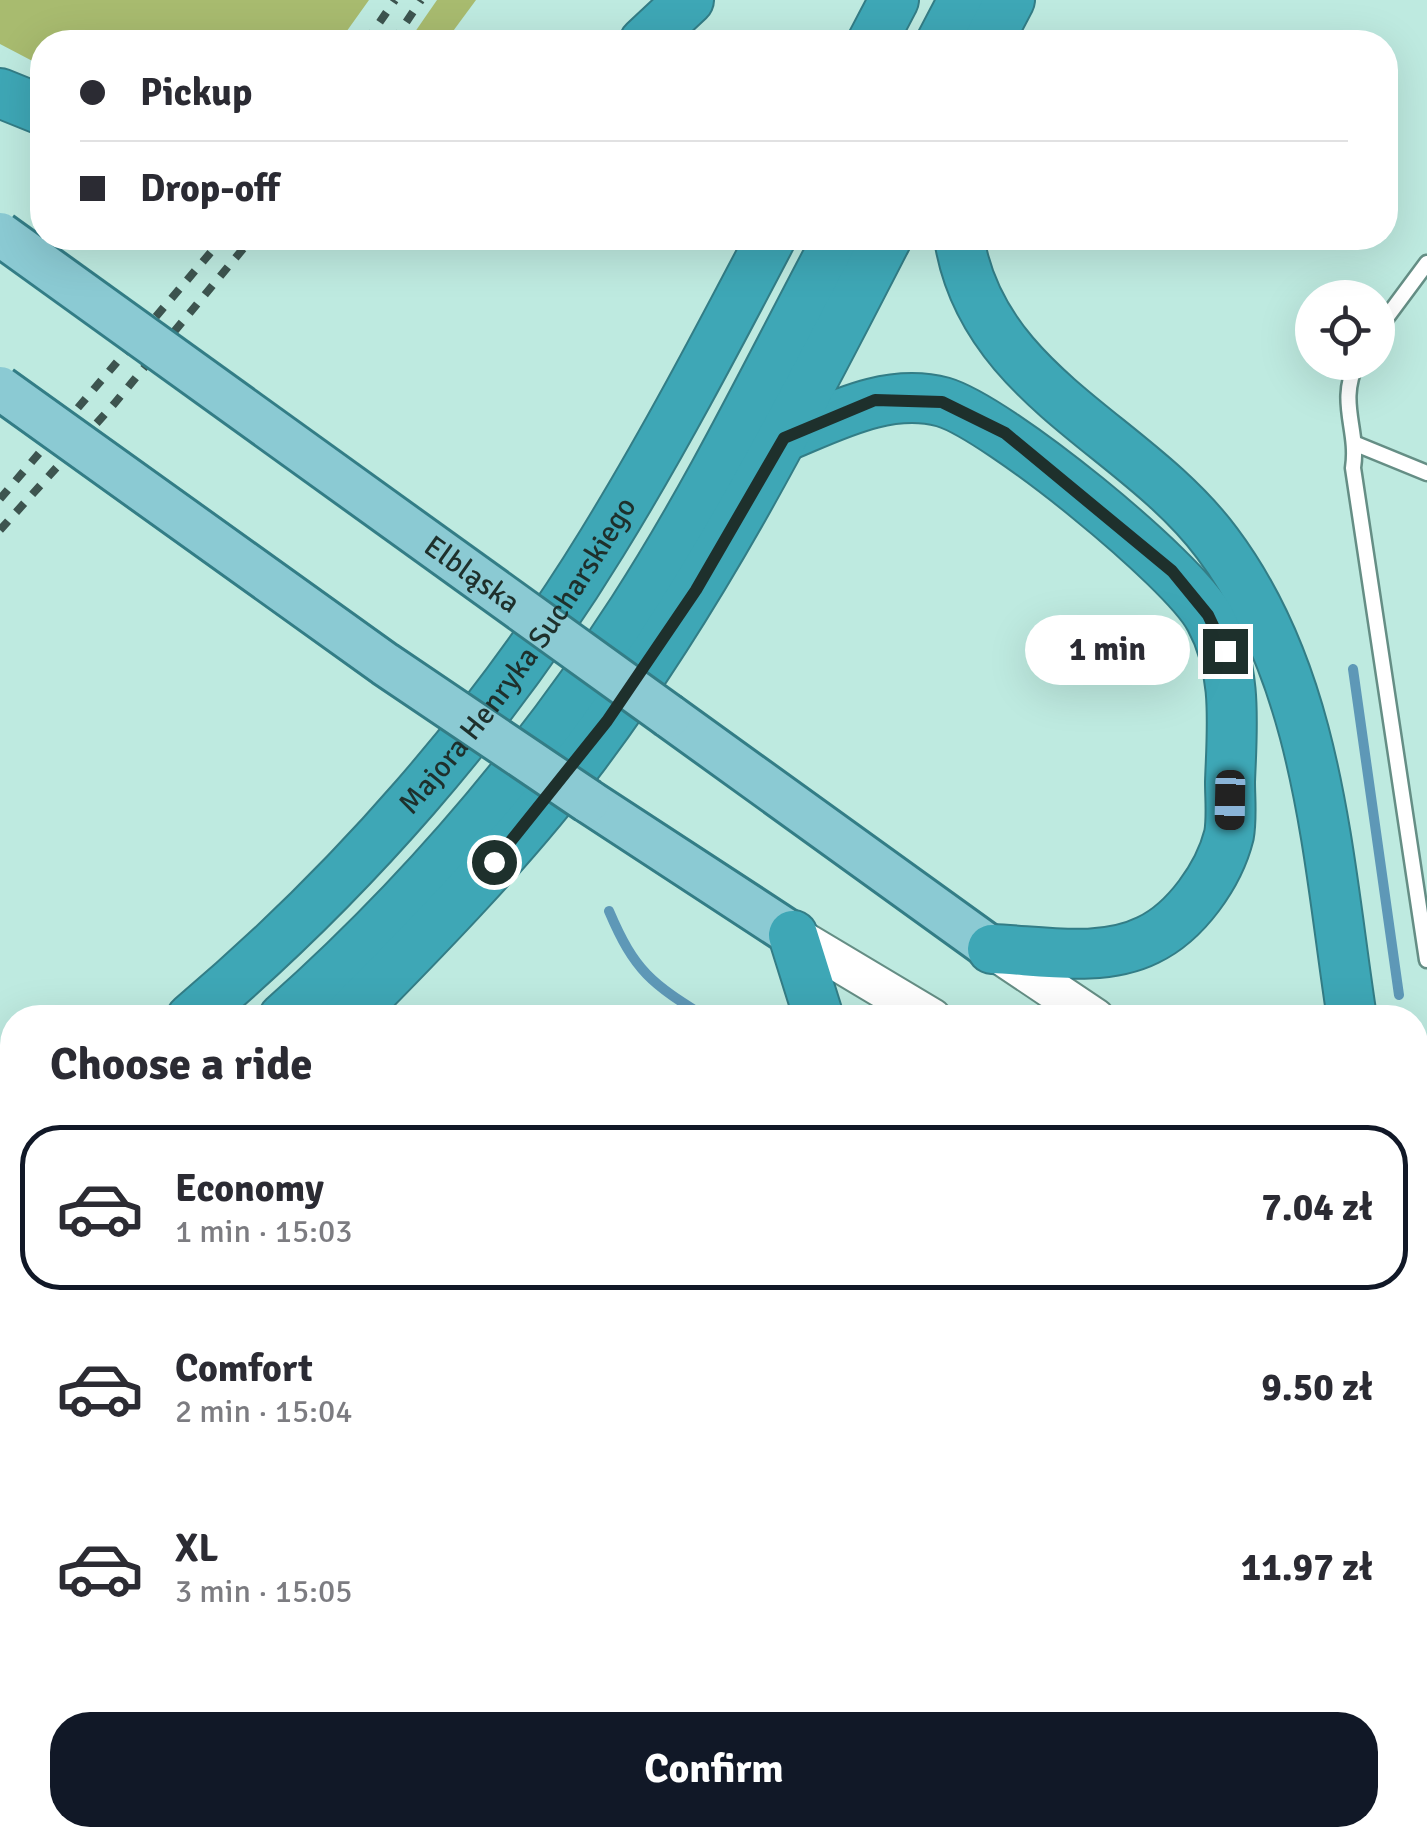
<!DOCTYPE html>
<html lang="en">
<head>
<meta charset="utf-8">
<style>
	body { margin:0; font-family:Signika,sans-serif; background:#f2f2f3; color:#2b2b33; height:100vh; display:flex; flex-direction:column; font-size:38px; white-space:nowrap }
	* { box-sizing:border-box; margin:0 }
	p { font-size:32px; color:#7c7c81 }
	.icon { flex:none; width:55px; height:55px; fill:none; stroke:currentColor; stroke-width:2; stroke-linecap:round; stroke-linejoin:round }
	.map { position:relative; flex:1; overflow:hidden }
	.details { position:absolute; left:0px; top:1005px; width:1428px; height:842px; display:flex; flex-direction:column; background:#fff; border-radius:40px 40px 0 0; box-shadow:0 10px 40px #0002 }
	.details>* { flex:none }
	.top-card { position:absolute; left:30px; top:30px; width:1368px; height:220px; border-radius:40px; box-shadow:0 10px 40px #0002; display:grid; align-content:center; height:220px; padding:0 50px; background:#fff }
	.fabs { position:absolute; left:1295px; top:280px; display:grid; gap:20px }
	.fabs a { display:grid; place-items:center; width:100px; height:100px; border-radius:50%; background:#fff; box-shadow:0 10px 40px #0002; font-size:50px }
	.end { position:absolute; width:45px; height:45px; margin:-22px; border:12px solid #1e302c; background:#fff; box-shadow:0 0 0 5px #fff }
	.from { border-radius:50% }
	.bubble { position:absolute; height:70px; border-radius:35px; background:#fff; box-shadow:0 10px 40px #0002; font-size:32px; font-weight:700; line-height:70px; text-align:center }
	.car { position:absolute; width:30px; height:60px; margin:-30px -15px; border-radius:12px; box-shadow:0 0 8px 2px #0007; background:linear-gradient(#222 24%,#8ab4d8 0 40%,#222 0 76%,#8ab4d8 0 86%,#222 0) }
	.top-card b { display:flex; align-items:center; gap:35px; height:95px; font-size:38px }
	.top-card b+b { border-top:2px solid #e1e1e2 }
	.top-card i { width:25px; height:25px; background:#2b2b33 }
	ul { padding:0; list-style:none }
	li { display:flex; align-items:center; gap:30px; height:165px; margin:0 20px 15px; padding:0 30px; border:5px solid transparent; border-radius:40px }
	li div { flex:1 }
	li b { display:block; font-size:38px }
	li em { font-style:normal; font-weight:700 }
	li.current { border-color:#111827 }
	li>.icon { width:90px; height:90px; stroke-width:1.5 }
	h2 { padding:0 50px; font-size:45px; line-height:120px }
	.button { display:flex; gap:20px; margin-top:auto; padding:20px 50px }
	.button a { flex:1; height:115px; border-radius:40px; background:#111827; color:#fff; font-size:40px; font-weight:700; line-height:115px; text-align:center }
	.map>svg:first-child { display:block }
</style>
</head>
<body>
<div class="map">
<svg width="1427" height="1847" viewBox="0 0 1427 1847">
	<rect width="100%" height="100%" fill="#beeae0"/>
	<g fill="#a8bb6f">
		<path d="M0 0H369L339 42H42V66L0 44Z"/>
		<path d="M437 0H476L445 42H408Z"/>
	</g>
	<g fill="none" stroke-linecap="round" stroke-linejoin="round">
		<g stroke="#5e98b7" stroke-width="10">
			<path d="M1353 669 1399 995"/>
			<path d="M609 911C635 972 651 983 707 1018"/>
			<path d="M793 1835 810 1847"/>
			<path d="M450 1847 459 1835"/>
		</g>
	</g>
	<g fill="#85d996" stroke="#79957d" stroke-width="2.5">
		<path d="M12 1705V1739L0 1725V1716Z"/>
		<path d="M104 1835H152L139 1847H111Z"/>
		<path d="M152 1835H162L173 1847H139Z"/>
	</g>
	<g fill="none" stroke-linecap="round" stroke-linejoin="round">
		<g stroke="#658e85" stroke-width="19">
			<g id="lane">
				<path d="M1378 329 1427 263"/>
				<path d="M1357 362C1337 403 1359 429 1353 468L1427 960"/>
				<path d="M1356 444 1427 473"/>
				<path d="M731 1835 742 1843"/>
				<path d="M328 1847 339 1835"/>
			</g>
		</g>
		<g stroke="#658e85" stroke-width="32">
			<g id="street">
				<path d="M0 1456 12 1454"/>
				<path d="M0 1544 12 1557"/>
				<path d="M1415 1627 1427 1634"/>
				<path d="M289 1835 301 1847"/>
			</g>
		</g>
		<g stroke="#658e85" stroke-width="42">
			<g id="secondary">
				<path d="M793 935 932 1018"/>
				<path d="M992 949 1095 1018"/>
				<path d="M1415 1218 1427 1225"/>
				<path d="M1415 1298 1427 1305"/>
			</g>
		</g>
		<g stroke="#337d86" stroke-width="48">
			<g id="primary">
				<path d="M669 716 992 949"/>
				<path d="M588 801 793 935"/>
			</g>
		</g>
		<g stroke="#337d86" stroke-width="52">
			<g id="highway">
				<path d="M644 42 689 0"/>
				<path d="M872 42 894 0"/>
				<path d="M941 42 963 0"/>
				<path d="M988 42 1010 0"/>
				<path d="M0 93 42 110"/>
				<path d="M959 238C982 386 1136 434 1217 543 1319 679 1327 855 1352 1018"/>
				<path d="M784 437C833 417 888 387 943 402 998 418 1184 569 1210 619 1238 670 1232 726 1230 782 1230 798 1232 818 1229 835 1219 875 1186 922 1148 940 1102 963 1042 951 992 949"/>
				<path d="M793 935 819 1018"/>
				<path id="s1" d="M191 1018C351 883 493 721 602 543 663 444 717 341 771 238"/>
				<path d="M283 1018C417 899 536 760 633 610 710 491 772 362 838 238"/>
				<path d="M347 1018C430 934 514 848 585 754 705 594 796 415 887 238"/>
				<path d="M1415 1154 1427 1170"/>
				<path d="M0 1160 12 1152"/>
				<path d="M0 1231 12 1223"/>
				<path d="M0 1282 12 1275"/>
			</g>
		</g>
		<path stroke="#86a9a1" stroke-width="6" stroke-dasharray="10 5" stroke-linecap="butt" d="M1415 1685 1427 1693"/>
		<use href="#lane" stroke="#fff" stroke-width="14"/>
		<use href="#street" stroke="#fff" stroke-width="28"/>
		<use href="#secondary" stroke="#fff" stroke-width="38"/>
		<use href="#primary" stroke="#8bcad3" stroke-width="42"/>
		<use href="#highway" stroke="#3ea7b6" stroke-width="48"/>
		<g stroke="#3d544f" stroke-width="8" stroke-dasharray="12 12" stroke-linecap="butt">
			<path d="M366 42 395 0"/>
			<path d="M393 42 421 0"/>
			<path d="M0 499 223 238"/>
			<path d="M0 530 114 404 252 238"/>
		</g>
		<g stroke="#337d86" stroke-width="48" stroke-linecap="butt">
			<g id="primary-bridge">
				<path id="s2" d="M0 234 669 716"/>
				<path d="M0 388 385 664 588 801"/>
			</g>
		</g>
		<use href="#primary-bridge" stroke="#8bcad3" stroke-width="42"/>
	</g>
	<g fill="none" stroke-linecap="round" stroke-linejoin="round">
		<path stroke="#1e302c" stroke-width="12" d="M494 862 607 721 696 590 784 438 875 400 942 402 1005 433 1172 571 1208 615 1225 651"/>
	</g>
	<g text-anchor="middle" dominant-baseline="central" stroke-width="9" stroke-linejoin="round" paint-order="stroke">
		<g font-size="30" fill="#1e302c" stroke="#cbf8ed">
			<text stroke="none"><textPath href="#s2" startOffset="582">Elbląska</textPath></text>
			<text stroke="none"><textPath href="#s1" startOffset="490">Majora Henryka Sucharskiego</textPath></text>
		</g>
	</g>
</svg>
<div class="fabs">
<a><svg class="icon" aria-label="locate" viewBox="0 0 24 24"><circle cx="12" cy="12" r="6"/><path d="M12 2v4M12 18v4M2 12h4M18 12h4"/></svg></a>
</div>
<i class="end from" style="left:494px;top:862px"></i>
<i class="end" style="left:1225px;top:651px"></i>
<div class="bubble" style="left:1025px;top:615px;width:165px">1 min</div>
<i class="car" style="left:1230px;top:800px;rotate:181deg"></i>
<div class="top-card">
<b><i class="from"></i>Pickup</b>
<b><i></i>Drop-off</b>
</div>
<section class="details">
<h2>Choose a ride</h2>
<ul>
<li class="current"><svg class="icon" aria-label="car" viewBox="0 0 24 24"><path d="M5 17H2v-5l4-1 3-4h7l3 4 3 1v5h-3M9 17h6M6 11h13"/><circle cx="7" cy="17" r="2"/><circle cx="17" cy="17" r="2"/></svg><div><b>Economy</b><p>1 min · 15:03</p></div><em>7.04 zł</em></li>
<li><svg class="icon" aria-label="car" viewBox="0 0 24 24"><path d="M5 17H2v-5l4-1 3-4h7l3 4 3 1v5h-3M9 17h6M6 11h13"/><circle cx="7" cy="17" r="2"/><circle cx="17" cy="17" r="2"/></svg><div><b>Comfort</b><p>2 min · 15:04</p></div><em>9.50 zł</em></li>
<li><svg class="icon" aria-label="car" viewBox="0 0 24 24"><path d="M5 17H2v-5l4-1 3-4h7l3 4 3 1v5h-3M9 17h6M6 11h13"/><circle cx="7" cy="17" r="2"/><circle cx="17" cy="17" r="2"/></svg><div><b>XL</b><p>3 min · 15:05</p></div><em>11.97 zł</em></li>
</ul>
<div class="button"><a>Confirm</a></div>
</section>
</div>
</body>
</html>
